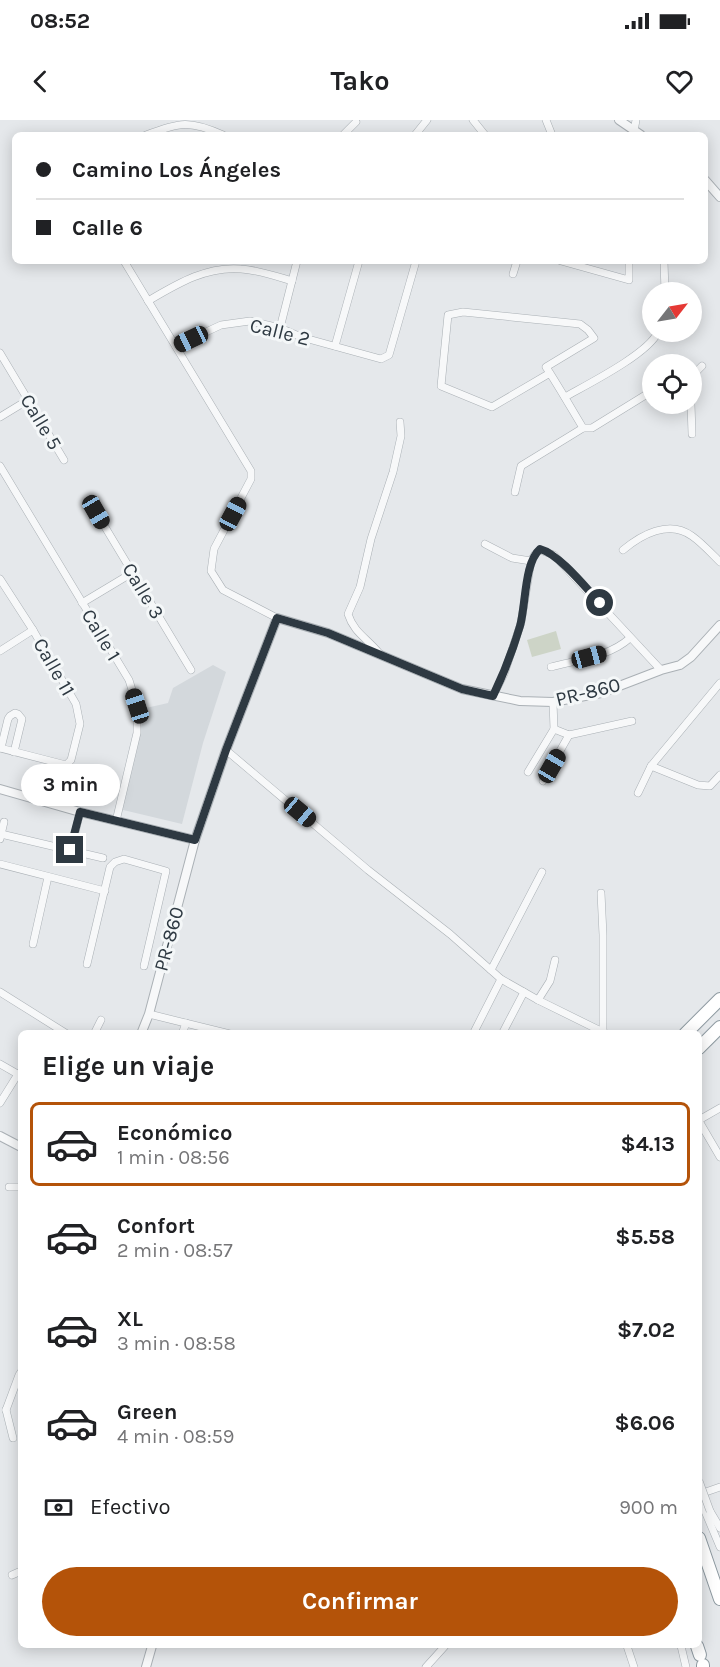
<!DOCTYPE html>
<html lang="es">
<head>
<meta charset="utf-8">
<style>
	body { margin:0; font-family:Karla,sans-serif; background:#f2f2f2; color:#202124; height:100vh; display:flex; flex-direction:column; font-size:22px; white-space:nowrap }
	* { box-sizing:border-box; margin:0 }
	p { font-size:20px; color:#757577 }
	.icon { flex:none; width:33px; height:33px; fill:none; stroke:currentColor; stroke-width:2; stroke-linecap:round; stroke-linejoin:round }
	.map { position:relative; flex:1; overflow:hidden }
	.details { position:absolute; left:18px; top:910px; width:684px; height:618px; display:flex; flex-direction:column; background:#fff; border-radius:9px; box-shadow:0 3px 15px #0003 }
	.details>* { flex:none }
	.hud { position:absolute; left:12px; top:12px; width:696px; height:132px; border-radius:9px; box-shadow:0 3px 15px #0003; display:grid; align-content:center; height:132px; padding:0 24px; background:#fff }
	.needle { width:39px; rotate:59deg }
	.buttons { position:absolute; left:642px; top:162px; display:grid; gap:12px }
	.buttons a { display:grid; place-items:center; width:60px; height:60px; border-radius:50%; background:#fff; box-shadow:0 3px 15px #0003; font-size:30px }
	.end { position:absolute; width:27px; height:27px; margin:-14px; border:8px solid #2e3942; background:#fff; box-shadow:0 0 0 3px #fff }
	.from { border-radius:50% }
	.bubble { position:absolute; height:42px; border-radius:21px; background:#fff; box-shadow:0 3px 15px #0003; font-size:20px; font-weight:700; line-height:42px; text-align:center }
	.car { position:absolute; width:18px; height:36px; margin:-18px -9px; border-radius:8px; box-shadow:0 0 4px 2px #0007; background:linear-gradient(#222 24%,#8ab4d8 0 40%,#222 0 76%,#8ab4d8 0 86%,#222 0) }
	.hud b { display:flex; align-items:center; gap:21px; height:57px; font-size:22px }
	.hud b+b { border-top:2px solid #e0e0e0 }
	.hud i { width:15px; height:15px; background:#202124 }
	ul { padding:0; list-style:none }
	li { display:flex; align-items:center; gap:18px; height:84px; margin:0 12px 9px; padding:0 12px; border:3px solid transparent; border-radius:9px }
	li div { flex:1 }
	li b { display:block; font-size:22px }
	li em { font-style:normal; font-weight:700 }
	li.on { border-color:#b45309 }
	li>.icon { width:54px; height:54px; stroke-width:1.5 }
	h2 { padding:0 24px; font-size:27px; line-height:72px }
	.pay { display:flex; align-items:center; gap:15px; height:66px; padding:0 24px; font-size:22px }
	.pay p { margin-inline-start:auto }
	.action { display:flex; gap:12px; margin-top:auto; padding:12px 24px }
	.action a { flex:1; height:69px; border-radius:36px; background:#b45309; color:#fff; font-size:24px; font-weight:700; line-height:69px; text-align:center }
	.status { display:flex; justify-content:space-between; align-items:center; height:42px; padding:0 30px; background:#fff; direction:ltr }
	.status svg { height:16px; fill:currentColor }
	header { display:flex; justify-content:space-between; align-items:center; height:78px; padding:0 24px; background:#fff; font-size:27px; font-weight:700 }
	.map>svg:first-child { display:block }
</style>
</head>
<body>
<div class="status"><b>08:52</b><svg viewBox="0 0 49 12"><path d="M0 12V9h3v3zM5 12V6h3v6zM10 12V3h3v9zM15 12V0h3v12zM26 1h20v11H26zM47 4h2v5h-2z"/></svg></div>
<header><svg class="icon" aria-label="back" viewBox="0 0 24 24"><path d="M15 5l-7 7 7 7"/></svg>Tako<svg class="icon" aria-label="heart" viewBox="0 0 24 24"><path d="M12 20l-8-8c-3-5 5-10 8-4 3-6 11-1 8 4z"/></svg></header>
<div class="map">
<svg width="720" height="1547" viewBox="0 0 720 1547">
	<rect width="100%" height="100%" fill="#e5e8eb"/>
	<path fill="#d3d8dc" d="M213 545 226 552 203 623 182 704 119 689 146 588 168 583 173 568Z"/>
	<path fill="#cdd4c7" d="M556 511 561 529 532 537 527 520Z"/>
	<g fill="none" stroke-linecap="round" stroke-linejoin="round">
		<g stroke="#aab0b5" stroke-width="8">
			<g id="minor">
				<path d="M473 0 485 15"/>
				<path d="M546 0 552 15"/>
				<path d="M634 11 636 0"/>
				<path d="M146 15C180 2 190 0 223 15"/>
				<path d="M343 15 356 2"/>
				<path d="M415 15 427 0"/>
				<path d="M124 141 251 351V359L214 429 211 451 223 470 277 498"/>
				<path d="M561 141 629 160V141"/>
				<path d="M664 141 665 172"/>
				<path d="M513 154 517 141"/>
				<path d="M148 181C177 164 206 146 241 149 258 150 275 156 292 161"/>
				<path d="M280 208 297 141"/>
				<path d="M176 226 221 205 250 201 280 208 301 217 381 239 389 235 416 141"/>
				<path d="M335 226 359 141"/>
				<path d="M0 233 64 340"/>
				<path d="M550 253 492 287 441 266 448 195 463 192 580 204 588 210 594 218 546 247C559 267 571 288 583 308H592L652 271"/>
				<path d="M692 256 702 246"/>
				<path d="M565 277C588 264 648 234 658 212"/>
				<path d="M691 284 692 314"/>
				<path d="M0 297 28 280"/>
				<path d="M0 346 129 560 137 586V613L116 701"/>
				<path d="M515 372 521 346 583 308"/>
				<path d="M96 392 191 550"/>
				<path d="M485 424 512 438 531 441"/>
				<path d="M623 430C641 415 669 399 692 416 702 423 711 433 720 442"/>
				<path d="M0 459 33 510 76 584 80 604 71 640 66 645 0 628"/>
				<path d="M82 483 132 453"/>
				<path d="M0 531 33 510"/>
				<path d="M379 533C367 518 354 513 348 494L360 467 371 419 393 352 401 316 400 302"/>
				<path d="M551 547C577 540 609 537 630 518"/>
				<path d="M493 576 504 554 521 503 531 441 535 434 540 430 554 435 661 550"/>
				<path d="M554 609 569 615 632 601"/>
				<path d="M1 628 8 599 10 596 15 593 18 594 22 599 14 632"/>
				<path d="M226 630 368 750 450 814 501 859 538 880 607 914"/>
				<path d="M651 646 698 665 710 666 720 655"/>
				<path d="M528 652 554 609 553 582"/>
				<path d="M543 661 569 615"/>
				<path d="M638 673 651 646 720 563"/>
				<path d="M1 714 103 738"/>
				<path d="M0 719 4 702"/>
				<path d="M71 730 80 692"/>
				<path d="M0 744 105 771"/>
				<path d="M601 773 603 815V911"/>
				<path d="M33 824 48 757"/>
				<path d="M87 844 110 747 115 742 124 739 166 751 144 846"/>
				<path d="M491 850 542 752"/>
				<path d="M0 872 67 914"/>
				<path d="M538 880 550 861 555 840"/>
				<path d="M149 894 230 914"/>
				<path d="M94 914 101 900"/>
				<path d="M182 914 186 903"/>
				<path d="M473 914 501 859"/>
				<path d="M502 914 524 872"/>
				<path d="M0 944 21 956"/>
				<path d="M0 983 18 954"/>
				<path d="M699 1000 720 988"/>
				<path d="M699 1001 720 1037"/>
				<path d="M9 1067H21"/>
				<path d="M6 1290 19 1255 21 1252"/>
				<path d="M6 1290 13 1318"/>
				<path d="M700 1374 720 1367"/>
				<path d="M699 1377 720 1427"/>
				<path d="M710 1391 720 1408"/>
				<path d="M12 1455 21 1451"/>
				<path d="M627 1526 634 1547"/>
				<path d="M681 1526 686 1547"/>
				<path d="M426 1547 445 1526"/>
			</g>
		</g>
		<g stroke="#aab0b5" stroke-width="10">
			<g id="tertiary">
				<path d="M619 0 641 15"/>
				<path d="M705 60 720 77"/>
				<path d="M0 669 80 692 195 720"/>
				<path d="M141 914 149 894 195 720 226 630 277 498 328 513 462 569 520 581 553 582 601 573 661 550 680 545 691 537 720 505"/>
				<path d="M0 1016 21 1027"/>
				<path d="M146 1547 152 1526"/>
			</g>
		</g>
		<g stroke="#8d99a0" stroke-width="14">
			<g id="motorway">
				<path d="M685 914 720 879"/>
				<path d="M699 928 720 907"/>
				<path d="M699 1418 720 1479"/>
				<path d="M697 1526 700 1535"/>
				<path d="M703 1545V1547"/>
			</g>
		</g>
		<use href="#minor" stroke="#f7f8f9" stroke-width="7"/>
		<use href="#tertiary" stroke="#f7f8f9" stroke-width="8"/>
		<use href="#motorway" stroke="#fff" stroke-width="12"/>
		<g stroke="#aab0b5" stroke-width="8" stroke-linecap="butt">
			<path id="minor-bridge" d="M699 1361 710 1391"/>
		</g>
		<use href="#minor-bridge" stroke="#f7f8f9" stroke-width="7"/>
	</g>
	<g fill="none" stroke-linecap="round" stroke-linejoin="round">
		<path stroke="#2e3942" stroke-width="8" d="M70 730 80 692 195 720 226 630 277 498 328 513 462 569 493 576C504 553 513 530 520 506 526 485 524 443 540 429 559 434 586 468 600 483"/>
	</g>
	<g text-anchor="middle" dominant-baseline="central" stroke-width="6" stroke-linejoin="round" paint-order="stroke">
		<g font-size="20" fill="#2e3942" stroke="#f4f7f8">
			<text transform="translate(280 212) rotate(14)">Calle 2</text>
			<text transform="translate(41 302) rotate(59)">Calle 5</text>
			<text transform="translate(143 471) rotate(59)">Calle 3</text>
			<text transform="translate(101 515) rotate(59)">Calle 1</text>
			<text transform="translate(54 547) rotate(60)">Calle 11</text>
			<text transform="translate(588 572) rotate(-14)">PR-860</text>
			<text transform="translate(169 819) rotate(-75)">PR-860</text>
		</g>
	</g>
</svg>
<div class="buttons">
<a><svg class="needle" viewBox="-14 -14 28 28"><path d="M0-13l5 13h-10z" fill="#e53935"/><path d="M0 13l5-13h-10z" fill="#757577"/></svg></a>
<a><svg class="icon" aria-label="locate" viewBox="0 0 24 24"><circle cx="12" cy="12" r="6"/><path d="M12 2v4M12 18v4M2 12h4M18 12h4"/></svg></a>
</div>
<i class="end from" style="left:600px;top:483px"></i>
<i class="end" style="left:70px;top:730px"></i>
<div class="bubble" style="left:21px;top:644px;width:99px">3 min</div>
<i class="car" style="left:191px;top:219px;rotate:245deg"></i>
<i class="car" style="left:96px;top:392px;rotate:150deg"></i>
<i class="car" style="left:233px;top:394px;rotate:28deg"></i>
<i class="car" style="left:589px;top:537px;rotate:75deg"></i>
<i class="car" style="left:137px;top:586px;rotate:342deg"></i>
<i class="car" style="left:552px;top:646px;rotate:30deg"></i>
<i class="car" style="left:300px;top:692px;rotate:130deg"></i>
<div class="hud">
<b><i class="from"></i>Camino Los Ángeles</b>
<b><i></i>Calle 6</b>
</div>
<section class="details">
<h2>Elige un viaje</h2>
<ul>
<li class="on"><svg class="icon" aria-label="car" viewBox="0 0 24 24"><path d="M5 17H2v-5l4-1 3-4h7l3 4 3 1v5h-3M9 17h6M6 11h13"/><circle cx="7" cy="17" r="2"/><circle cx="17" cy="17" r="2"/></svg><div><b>Económico</b><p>1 min · 08:56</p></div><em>$4.13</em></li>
<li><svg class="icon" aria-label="car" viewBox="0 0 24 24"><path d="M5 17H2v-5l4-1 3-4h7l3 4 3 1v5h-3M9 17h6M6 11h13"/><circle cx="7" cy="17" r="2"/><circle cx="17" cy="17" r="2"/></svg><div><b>Confort</b><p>2 min · 08:57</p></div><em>$5.58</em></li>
<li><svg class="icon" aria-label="car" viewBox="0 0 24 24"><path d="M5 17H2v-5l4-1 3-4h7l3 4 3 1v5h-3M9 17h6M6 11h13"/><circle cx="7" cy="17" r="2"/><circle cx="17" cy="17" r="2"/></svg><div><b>XL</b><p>3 min · 08:58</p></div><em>$7.02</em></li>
<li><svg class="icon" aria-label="car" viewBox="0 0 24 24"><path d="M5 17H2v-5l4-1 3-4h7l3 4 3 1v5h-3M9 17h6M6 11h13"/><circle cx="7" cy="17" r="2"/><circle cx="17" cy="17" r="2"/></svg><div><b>Green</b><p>4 min · 08:59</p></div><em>$6.06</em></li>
</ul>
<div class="pay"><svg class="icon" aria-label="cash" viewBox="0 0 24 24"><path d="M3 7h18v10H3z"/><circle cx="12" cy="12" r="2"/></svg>Efectivo<p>900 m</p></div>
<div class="action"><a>Confirmar</a></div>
</section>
</div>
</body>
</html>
